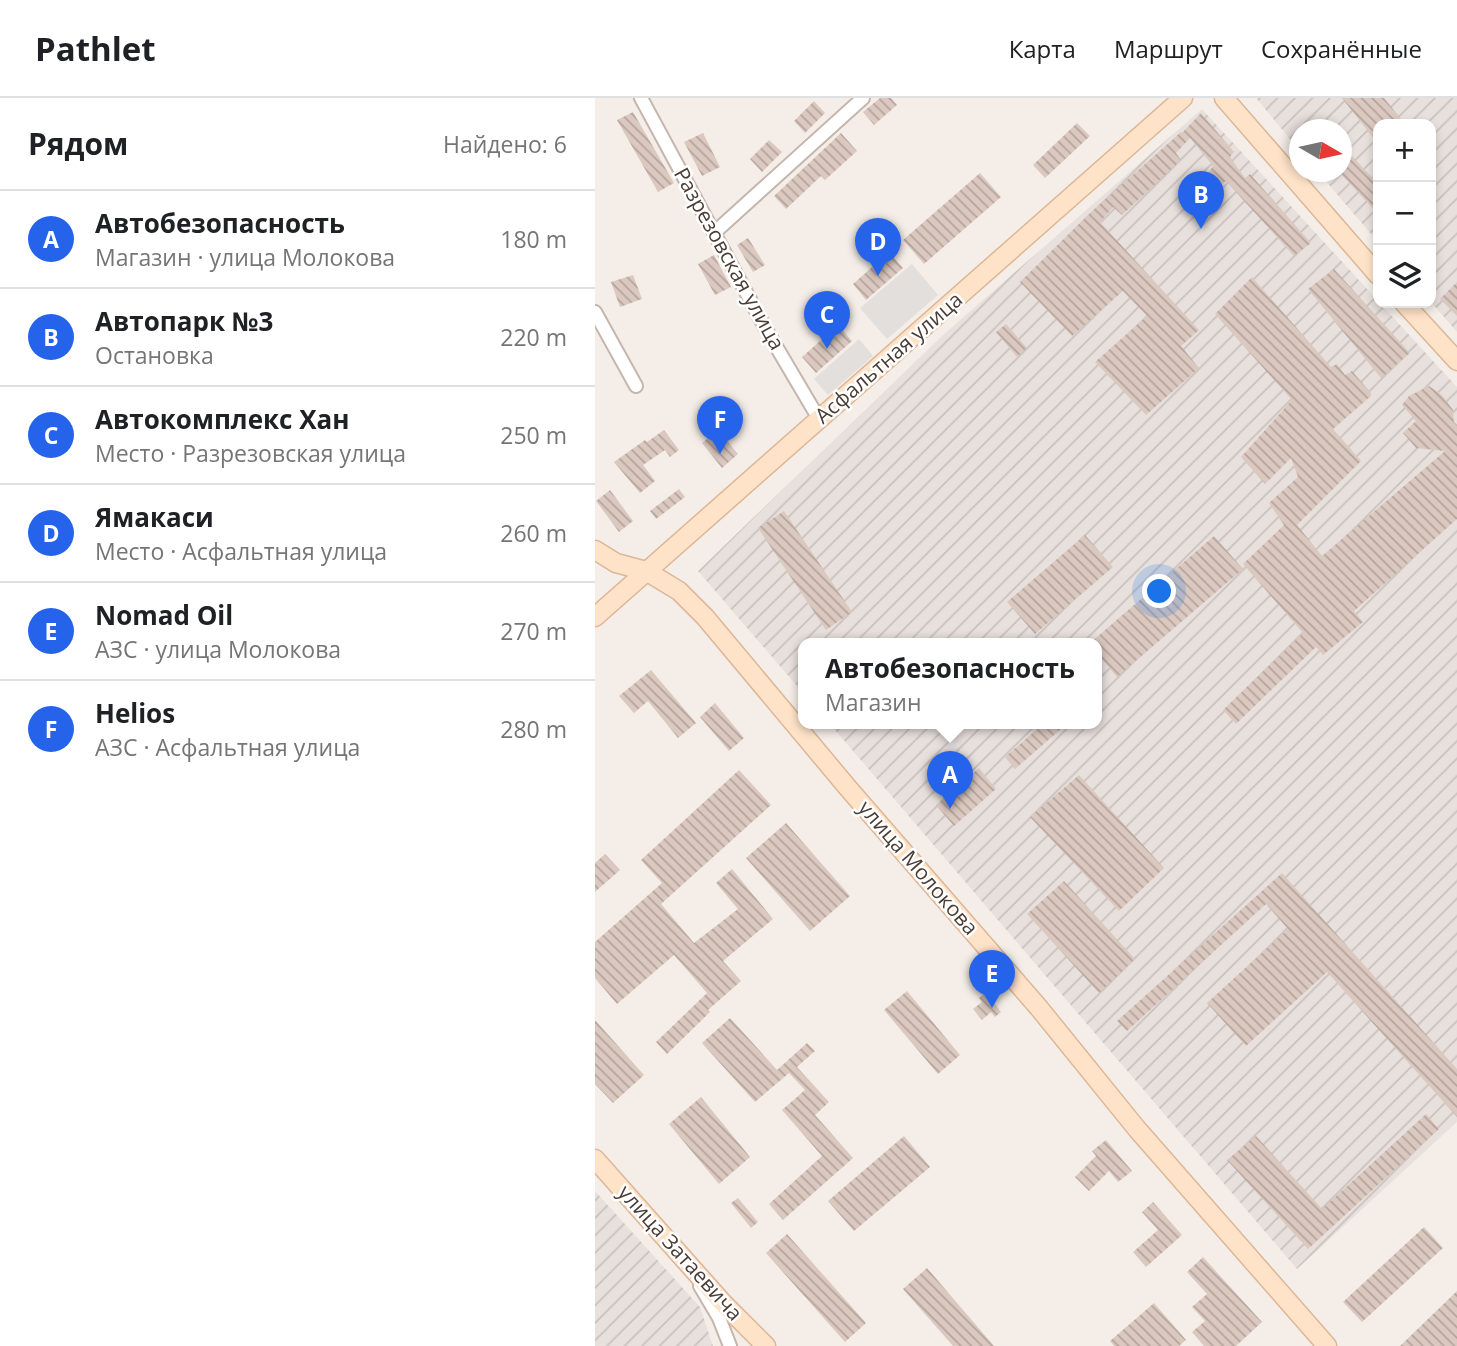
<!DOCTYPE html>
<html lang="ru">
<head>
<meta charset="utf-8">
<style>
	:root { --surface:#fff; --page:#f6f6f6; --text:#202124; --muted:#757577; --line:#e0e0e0; --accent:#2563eb }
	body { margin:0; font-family:"Open Sans",sans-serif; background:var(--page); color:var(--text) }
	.controls { position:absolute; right:21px; top:21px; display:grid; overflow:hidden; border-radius:14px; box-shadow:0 4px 10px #0003 }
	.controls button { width:63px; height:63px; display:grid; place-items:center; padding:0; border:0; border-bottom:2px solid var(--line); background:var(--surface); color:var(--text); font:35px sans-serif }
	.compass { position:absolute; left:694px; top:21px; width:63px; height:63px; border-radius:50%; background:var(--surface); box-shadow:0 4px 10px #0003; rotate:99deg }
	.you { position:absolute; left:565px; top:494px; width:24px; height:24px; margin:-18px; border:5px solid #fff; border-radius:50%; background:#1a73e8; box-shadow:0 0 0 10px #1a73e833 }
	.badge { display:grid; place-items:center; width:46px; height:46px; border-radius:50%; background:var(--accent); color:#fff; font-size:23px; font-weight:700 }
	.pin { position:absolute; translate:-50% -58px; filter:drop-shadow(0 2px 4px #0008) }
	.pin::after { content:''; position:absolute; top:37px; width:24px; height:21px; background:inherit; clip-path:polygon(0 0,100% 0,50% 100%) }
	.popup { position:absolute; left:203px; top:540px; width:304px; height:91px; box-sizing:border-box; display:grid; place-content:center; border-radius:14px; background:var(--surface); filter:drop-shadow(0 2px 5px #0005); font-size:23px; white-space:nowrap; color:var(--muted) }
	.popup b { font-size:26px; color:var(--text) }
	.popup::after { content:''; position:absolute; left:50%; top:100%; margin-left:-14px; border:14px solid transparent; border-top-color:var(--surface) }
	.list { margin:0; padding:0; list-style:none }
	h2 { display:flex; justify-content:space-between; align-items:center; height:91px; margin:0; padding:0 28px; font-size:30px }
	h2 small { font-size:23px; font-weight:400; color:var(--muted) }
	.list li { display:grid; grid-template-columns:46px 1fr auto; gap:21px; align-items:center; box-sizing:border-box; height:98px; padding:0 28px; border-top:2px solid var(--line) }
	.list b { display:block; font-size:26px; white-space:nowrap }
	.list p { margin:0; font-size:23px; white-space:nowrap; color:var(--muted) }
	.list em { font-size:23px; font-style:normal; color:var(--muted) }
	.icon { flex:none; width:38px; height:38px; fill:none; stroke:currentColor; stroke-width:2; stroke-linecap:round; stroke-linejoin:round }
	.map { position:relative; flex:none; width:862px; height:1248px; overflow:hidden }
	header { display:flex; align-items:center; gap:42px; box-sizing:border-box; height:98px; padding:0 35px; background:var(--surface); border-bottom:2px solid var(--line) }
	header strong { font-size:33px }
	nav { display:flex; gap:38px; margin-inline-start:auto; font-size:24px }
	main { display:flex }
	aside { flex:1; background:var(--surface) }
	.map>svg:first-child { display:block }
</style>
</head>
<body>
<header>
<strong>Pathlet</strong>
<nav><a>Карта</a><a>Маршрут</a><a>Сохранённые</a></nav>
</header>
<main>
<aside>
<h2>Рядом<small>Найдено: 6</small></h2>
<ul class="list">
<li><span class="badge">A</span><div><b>Автобезопасность</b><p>Магазин · улица Молокова</p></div><em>180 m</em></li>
<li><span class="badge">B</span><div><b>Автопарк №3</b><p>Остановка</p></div><em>220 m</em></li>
<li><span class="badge">C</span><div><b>Автокомплекс Хан</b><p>Место · Разрезовская улица</p></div><em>250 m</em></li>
<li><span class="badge">D</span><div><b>Ямакаси</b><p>Место · Асфальтная улица</p></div><em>260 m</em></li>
<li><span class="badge">E</span><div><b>Nomad Oil</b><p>АЗС · улица Молокова</p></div><em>270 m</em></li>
<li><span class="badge">F</span><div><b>Helios</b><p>АЗС · Асфальтная улица</p></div><em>280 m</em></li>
</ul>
</aside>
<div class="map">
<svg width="862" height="1248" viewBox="0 0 862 1248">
	<defs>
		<pattern id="industrial-furrows" width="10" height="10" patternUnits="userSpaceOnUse" patternTransform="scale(1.75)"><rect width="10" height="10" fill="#e8e0dd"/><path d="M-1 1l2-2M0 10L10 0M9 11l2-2" fill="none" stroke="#c8c1be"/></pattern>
		<pattern id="building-back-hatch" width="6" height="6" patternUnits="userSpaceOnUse" patternTransform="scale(1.75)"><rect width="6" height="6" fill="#dbc9c0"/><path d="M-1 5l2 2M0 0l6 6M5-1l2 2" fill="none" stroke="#b4a49d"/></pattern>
	</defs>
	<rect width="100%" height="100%" fill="#f5eee8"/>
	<!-- industrial -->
	<path fill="url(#industrial-furrows)" d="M661,0H862V234L836,204V26H783V144L723,74H746V32H704V52Z
		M607,11L862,289V1024L702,1171L234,625H502V545H208V595L103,473L349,236Z
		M0,1093L105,1209L118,1248H0Z"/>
	<!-- parking -->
	<path fill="#e3dfdd" d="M317,166L343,197L292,241L265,210Z
		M264,241L278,258L233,297L219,281Z"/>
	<!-- building -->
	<path fill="url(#building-back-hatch)" d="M285,0H296L302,7L279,27L268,14Z
		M747,0H789L810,26H783V46Z
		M219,3L230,15L210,35L199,23Z
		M38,14L79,85L63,94L22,22Z
		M606,15L639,54L635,59L650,80L655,76L716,145L699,158L631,83L619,93L608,83L618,68L595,40L581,55L586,62L527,117L518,109L505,124L604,232L586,248L604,270L551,317L500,264L552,218L528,193L477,238L425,184L496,114L586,34L587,35Z
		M482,25L495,38L450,80L438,67Z
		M108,35L125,69L107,78L89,44Z
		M246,35L262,53L230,82L226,78L191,111L179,98Z
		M174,42L187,54L167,74L155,61Z
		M746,46L783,86V116L746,76Z
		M385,75L406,99L329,166L308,142Z
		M153,140L170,167L158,174L142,147Z
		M294,154L308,170L271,202L258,186Z
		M119,157L136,189L120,197L103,166Z
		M739,171L815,255L786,280L713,191Z
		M38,177L47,201L25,209L16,184Z
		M657,179L736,269L742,266L750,277L757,273L776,295V298L738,331L766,363L702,427L727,458L850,353L821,350L808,335L821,323L807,307L814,298L834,288L847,297L858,312L859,324L862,327V421L759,513L768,524L728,557L721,549L641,626L628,612L708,535L648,466L689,427L674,405L703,379L696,360L670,386L646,359L697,302L620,216Z
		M862,184V218L845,201Z
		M411,226L432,250L422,259L401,234Z
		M243,227L257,243L221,275L207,259Z
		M69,332L84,352L75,359L70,352L48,367L60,383L45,395L19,364L50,342L52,344Z
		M123,332L143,356L127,370L107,345Z
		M84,391L90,399L61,421L55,413Z
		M15,392L38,423L24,434L1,403Z
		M189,413L257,514L231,532L163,430Z
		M490,437L518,469L440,536L412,504Z
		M619,438L648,471L522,579L502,555V545H495Z
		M56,572L101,625L83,640L53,603L39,615L24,598Z
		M120,605L149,640L134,653L105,619Z
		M449,625H473L420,671L410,659Z
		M384,670L401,691L359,728L341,707Z
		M144,672L176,707L66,806L99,845L143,811L121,785L137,771L178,821L128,863L146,883L113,912L115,914L72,956L61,944L112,895L79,857L22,906L0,880V844L67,785L46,762Z
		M484,677L569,770L524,813L435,719Z
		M191,725L255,798L215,833L151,760Z
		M10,756L25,772L0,794V765Z
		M687,775L862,971V1019L732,874L651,948L612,905L693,831L671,806L532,933L522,923Z
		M469,783L540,861L504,895L432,816Z
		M312,893L365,957L343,976L289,912Z
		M391,894L406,914L400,919L396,914L387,922L378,911L387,904L384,900Z
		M135,920L182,972L212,945L220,953L202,969L234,1004L220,1017L258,1060L188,1122L174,1106L227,1058L187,1012L210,992L194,975L160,1004L107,945Z
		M0,922L49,977L18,1005L0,986Z
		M106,999L155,1059L124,1086L74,1026Z
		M831,1016L844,1031L713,1151L632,1062L661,1038L727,1111Z
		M309,1038L335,1069L259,1133L233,1103Z
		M511,1042L537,1073L523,1084L514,1073L494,1093L480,1079L501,1058L497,1053Z
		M143,1100L163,1124L156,1130L136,1105Z
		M558,1104L587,1137L551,1169L538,1154L563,1132L547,1114Z
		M829,1129L848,1150L767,1224L748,1204Z
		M192,1136L271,1225L250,1244L171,1155Z
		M608,1159L667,1224L641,1248H609L597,1234L610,1223L597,1209L612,1196L592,1174Z
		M332,1170L399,1248H358L308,1191Z
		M862,1193V1248H805Z
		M559,1205L591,1242L584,1248H519L515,1243Z"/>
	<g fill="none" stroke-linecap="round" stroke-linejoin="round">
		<defs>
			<path id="street" d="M46,0L172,233L224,321
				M120,134L268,0
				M0,214L41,288
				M105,1188L124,1220L135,1248"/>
			<path id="secondary" d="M629,0L783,177
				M809,205L862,263
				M0,452L21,465L51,473L84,493L110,519L253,690L444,910L542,1031L732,1248
				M0,519L588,0
				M0,1061L128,1205L171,1248"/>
		</defs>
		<!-- street casing -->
		<use href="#street" stroke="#c5b6ad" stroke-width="16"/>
		<!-- secondary casing -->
		<use href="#secondary" stroke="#dcb697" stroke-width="21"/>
		<!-- street -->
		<use href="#street" stroke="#fff" stroke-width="12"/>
		<!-- secondary -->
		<use href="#secondary" stroke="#ffe3c9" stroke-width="18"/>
	</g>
	<g text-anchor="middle" stroke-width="5" stroke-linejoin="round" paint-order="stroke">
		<!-- street labels -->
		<g font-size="21" fill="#4a3d36" stroke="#fff">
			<text transform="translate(134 161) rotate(61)" y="7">Разрезовская улица</text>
			<text transform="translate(294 260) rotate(-41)" y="7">Асфальтная улица</text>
			<text transform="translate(323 770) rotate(49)" y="7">улица Молокова</text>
			<text transform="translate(85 1155) rotate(48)" y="7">улица Затаевича</text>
		</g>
	</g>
</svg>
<div class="controls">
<button>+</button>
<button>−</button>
<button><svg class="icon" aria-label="layers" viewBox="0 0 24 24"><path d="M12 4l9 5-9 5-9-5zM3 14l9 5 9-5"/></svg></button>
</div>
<svg class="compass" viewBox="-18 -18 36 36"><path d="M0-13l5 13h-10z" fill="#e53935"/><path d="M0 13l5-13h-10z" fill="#757577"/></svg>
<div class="you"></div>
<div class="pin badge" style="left:355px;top:711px">A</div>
<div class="popup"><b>Автобезопасность</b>Магазин</div>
<div class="pin badge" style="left:606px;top:131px">B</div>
<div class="pin badge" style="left:232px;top:251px">C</div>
<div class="pin badge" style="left:283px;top:178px">D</div>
<div class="pin badge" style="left:397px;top:910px">E</div>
<div class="pin badge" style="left:125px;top:356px">F</div>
</div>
</main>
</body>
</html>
